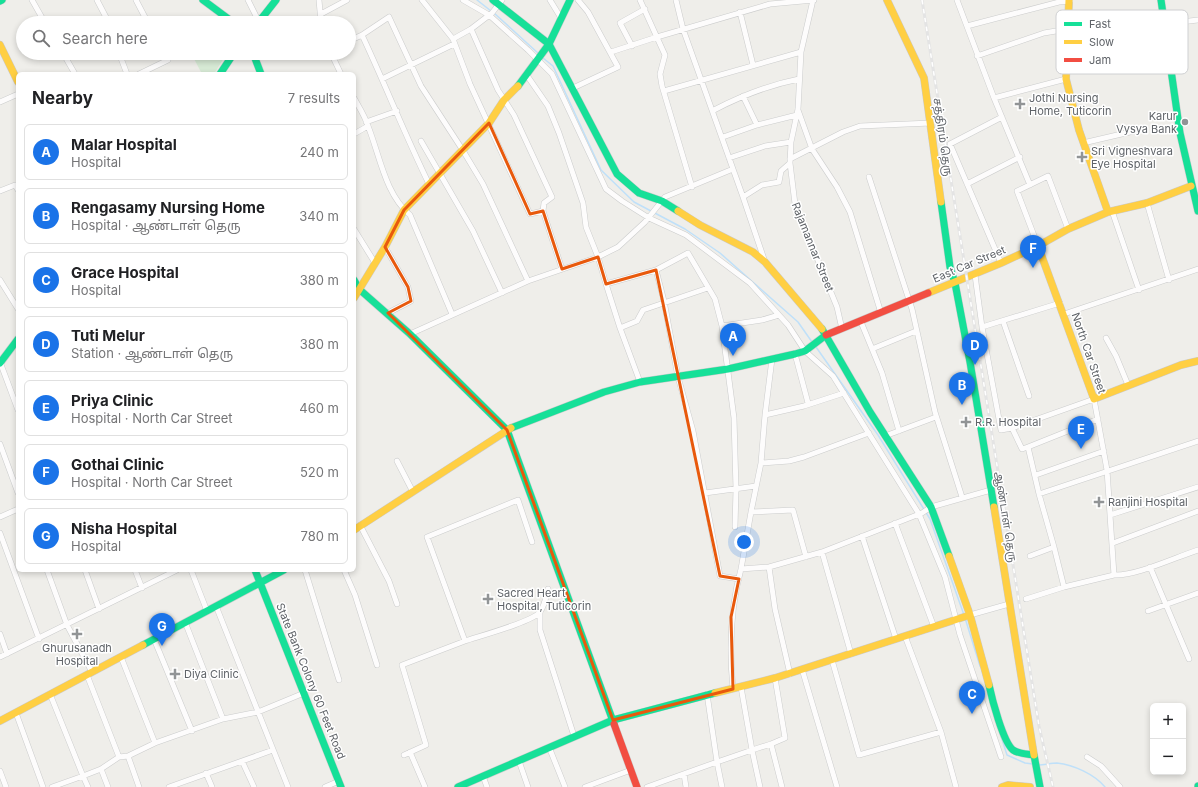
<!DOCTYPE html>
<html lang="en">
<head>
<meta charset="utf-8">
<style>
	:root { --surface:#fff; --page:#f2f2f2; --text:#202124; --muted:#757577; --line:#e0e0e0; --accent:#1a73e8 }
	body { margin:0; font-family:Inter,"Noto Sans Tamil",sans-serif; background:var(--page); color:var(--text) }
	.controls { position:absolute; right:12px; bottom:12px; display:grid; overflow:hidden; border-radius:6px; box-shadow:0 2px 6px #0003 }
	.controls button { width:36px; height:36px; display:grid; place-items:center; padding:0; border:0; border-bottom:1px solid var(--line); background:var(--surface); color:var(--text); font:20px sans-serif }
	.you { position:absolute; left:744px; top:542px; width:14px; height:14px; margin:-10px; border:3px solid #fff; border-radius:50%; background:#1a73e8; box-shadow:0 0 0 6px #1a73e833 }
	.badge { display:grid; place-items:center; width:26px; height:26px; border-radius:50%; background:var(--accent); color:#fff; font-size:13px; font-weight:700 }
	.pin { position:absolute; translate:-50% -33px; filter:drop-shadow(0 1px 2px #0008) }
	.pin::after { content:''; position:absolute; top:21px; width:14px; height:12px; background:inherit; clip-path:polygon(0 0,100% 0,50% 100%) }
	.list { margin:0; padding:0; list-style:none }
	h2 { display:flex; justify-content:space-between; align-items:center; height:52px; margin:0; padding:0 16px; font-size:17px }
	h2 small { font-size:13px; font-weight:400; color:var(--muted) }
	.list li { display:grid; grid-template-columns:26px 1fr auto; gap:12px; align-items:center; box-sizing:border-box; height:56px; margin:0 8px 8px; padding:0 8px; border:1px solid var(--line); border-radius:6px }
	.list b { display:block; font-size:15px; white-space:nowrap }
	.list p { margin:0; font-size:13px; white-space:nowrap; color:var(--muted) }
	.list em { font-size:13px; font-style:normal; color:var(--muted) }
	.icon { flex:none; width:22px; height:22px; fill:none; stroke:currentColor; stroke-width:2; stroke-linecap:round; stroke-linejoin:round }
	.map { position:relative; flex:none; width:1198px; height:787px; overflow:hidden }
	.search { position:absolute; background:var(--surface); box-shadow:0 2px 6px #0003; left:16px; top:16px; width:340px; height:44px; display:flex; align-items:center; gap:10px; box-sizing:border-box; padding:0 14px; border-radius:22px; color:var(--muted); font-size:15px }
	.panel { position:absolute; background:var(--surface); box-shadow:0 2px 6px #0003; left:16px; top:72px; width:340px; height:500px; border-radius:6px }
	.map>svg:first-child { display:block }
</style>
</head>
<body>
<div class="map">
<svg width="1198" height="787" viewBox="0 0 1198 787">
	<rect width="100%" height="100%" fill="#efeeea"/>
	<!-- green -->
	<path fill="#d8ebd6" d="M191,53H227L214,74H202Z"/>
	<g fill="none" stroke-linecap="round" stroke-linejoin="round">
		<!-- stream -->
		<path stroke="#bfe0f9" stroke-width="1.5" d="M477,0L491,11
			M494,13L539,54
			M543,58L553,66L601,170L634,202L685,229L720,253L798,322L812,342
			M816,347L878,435L930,519L964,615
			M965,618L980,666
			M1000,733L1007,755L1025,763L1033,764
			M1038,765C1044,765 1051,763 1057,763C1074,765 1094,774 1105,787"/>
		<defs>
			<path id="street" d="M32,0L45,23
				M97,0L109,23
				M136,0L148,23
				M248,0L259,22
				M319,0L321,23
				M422,0L453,39L470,84L530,214L543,211L562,269
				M463,0L489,15L528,50L552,74L606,189L622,201L649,218L686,235L750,283L788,325L805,351L833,376L919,514L945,577L960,635L1001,757
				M502,0L492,13L471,29L498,90L514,115L552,197L544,203L543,211
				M550,0L561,18
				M640,0L665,55L660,74L662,86L692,187
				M676,0L683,29L743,197
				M957,0L994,98L1030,185
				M740,12L753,65
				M321,14L347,0
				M1164,24L1198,20
				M967,26L1059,2L1070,1
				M362,35C385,84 405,135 429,184
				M453,39L471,29
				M349,41L362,35L389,17L421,86L462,149L483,184L528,281
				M632,46L620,23L645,9
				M611,52L657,37L770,4L814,0
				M63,53L75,74
				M119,53L127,74
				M331,53L341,74
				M977,56L1044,33L1068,29
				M139,74L168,60L165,53
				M526,74L548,106L559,133L583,203L586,227L598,257L618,247L645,222L665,197L733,169
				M382,79L454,44
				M573,88L618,67L588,12L578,0
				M664,91L801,52
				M743,96L757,125
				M354,98C359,107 365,116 368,126C380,156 385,194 410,215L452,314
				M994,98L1066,79
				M0,102L18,94
				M714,110C741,96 769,85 799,79
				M798,110L812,149L837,187L850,212L881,313
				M366,122L397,111
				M354,134L368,126
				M723,137L757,125L797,115
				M421,141L473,231L502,293
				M1083,143L1143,129
				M729,158L765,146L791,142
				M790,159L843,132L860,126L931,123
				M790,163L795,204L837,307L842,329
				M869,177L912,309L935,412L962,497
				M967,184L1020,157
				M0,191L15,185L18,190
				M1147,203L1169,280
				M1112,211L1139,290
				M354,229L375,263
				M1038,246L1017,191L1048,176L1068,229
				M385,247L408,287L411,301L388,313
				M765,262L743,197L762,185L779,182L781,171L790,163L791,142L798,109L801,52L813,0
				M1001,263L950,144L1002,117
				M975,275L982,327L1001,430L1012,428L1094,399L1107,470L1114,575L1064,587L1026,599
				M0,280L18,309
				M1064,314L1198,269
				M1003,321L1029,396
				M861,322L882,373L899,431
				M722,326L762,320L779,315
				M982,327L1060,303
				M620,328L637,321L643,310L708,288
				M410,334L528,281L598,257L606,284
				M1106,338L1116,356L1128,385
				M872,349L916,331
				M795,354L808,403
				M0,362L18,410
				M640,382L620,328L606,284L656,270
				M765,415L804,406L844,393
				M1012,428L1022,449L1028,447
				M885,436L936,417
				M0,444L18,493
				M397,461L413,492
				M761,463L789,461L804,457L869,433
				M1036,475L1104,451
				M705,493L756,486
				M1039,494L1198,441
				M751,512L761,463L765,415L772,359
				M1110,515L1198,487
				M0,517L18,509
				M895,523L934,627
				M360,525L389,581L397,604
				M735,527L736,489L734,418L722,326L715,299L688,253L656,270L664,301L678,377L693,431L720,576L739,579
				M0,533L39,639
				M862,536L896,639
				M532,542L518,500L427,537L465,641C480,636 532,622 540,612C545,605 546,596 548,589
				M1113,543L1198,511
				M1054,547L1064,587
				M822,552L922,513L931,507L991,490
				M1030,556L1054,547L1039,494L1028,447L1098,419
				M769,567L775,609L790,674
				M1150,567L1189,659
				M741,569L751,512L793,510L806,557
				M47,570L67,625L92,672
				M85,570L99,609
				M135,570L142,588
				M191,570L207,611
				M305,570L339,680
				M344,570L355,595L377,665
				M1114,575C1136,576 1176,557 1198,550
				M216,606L288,787
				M1148,611L1198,593
				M540,613V630L574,736
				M970,615L1009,604
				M185,622L223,719
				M0,634L7,654
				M905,636L941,732L956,787
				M154,639L192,731
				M0,657L177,570
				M121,657L155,743
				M832,660L859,755L941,732
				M802,669L837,787
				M87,675L119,757
				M741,687L752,750L771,744L782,787
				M733,689C729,648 730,609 741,569L769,567L822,552L851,654
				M50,694L83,776L101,769L119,757L128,756L155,743L223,719L258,712L304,693
				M707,694L717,762L752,750L760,787
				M16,713L43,787
				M771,744L785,738L775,678
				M549,747L565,787
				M410,752L425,787
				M404,755L426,745L402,665L465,641
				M128,756L139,787
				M1087,757L1101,766L1120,787
				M242,761L254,787
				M519,761L528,787
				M101,769L108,787
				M0,771L6,787
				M206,773L212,787
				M684,774L686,787
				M483,776L487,787
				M52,787L83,776L88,787
				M169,787L273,750
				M325,787L339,781
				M585,787L631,770
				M647,787L717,762L722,787"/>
			<path id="fast" d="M203,0L234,23
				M493,0L549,44L617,174L639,193L662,201L678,211
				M1161,0L1180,133L1198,211
				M0,1L2,0
				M258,23L276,0
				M253,53L261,74
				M220,74L234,53
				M518,86L549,44L570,0
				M941,202L950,267L955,283L970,362L994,507
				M354,280L359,289L410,334L507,430L614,724
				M822,329L870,412L931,507L949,556
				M0,363L18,339
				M511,428L604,392L640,382L728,369L795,354L805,351L826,335
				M255,570L341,787
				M143,645L284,570
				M989,685C992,699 1003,742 1013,750C1019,754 1026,754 1034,755L1040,787
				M1198,786V787
				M458,787L613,720L715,693"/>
			<path id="slow" d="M887,0L924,78L941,202
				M1069,0L1066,79L1079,130L1108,212
				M0,45L18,82
				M678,211L700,225L753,252L765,262L822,329
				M1038,246L1094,399L1181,365L1198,361
				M928,293L1001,263L1038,246L1068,229L1108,212L1147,203L1191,186
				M354,298L385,247L404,210L489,123L504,100L518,86
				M994,507L1034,755
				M354,530L511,428
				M949,556L970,615L989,685
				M715,693L775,678L970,615
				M0,721L143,645
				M1002,787L1008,785L1030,787"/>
			<path id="jam" d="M826,335L928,293
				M614,724L637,787"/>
		</defs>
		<!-- street casing -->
		<use href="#street" stroke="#cbcccc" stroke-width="6"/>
		<!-- fast casing -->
		<use href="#fast" stroke="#cacacb" stroke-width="8"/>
		<!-- slow casing -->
		<use href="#slow" stroke="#cacacb" stroke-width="8"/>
		<!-- jam casing -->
		<use href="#jam" stroke="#cacacb" stroke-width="8"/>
		<!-- street -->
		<use href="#street" stroke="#fdfcfc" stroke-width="5"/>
		<!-- fast -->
		<use href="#fast" stroke="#16e098" stroke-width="7"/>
		<!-- slow -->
		<use href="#slow" stroke="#ffcf43" stroke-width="7"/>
		<!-- jam -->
		<use href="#jam" stroke="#f24e42" stroke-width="7"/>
		<defs>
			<path id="rail" d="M922,0L1039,726L1053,787"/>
		</defs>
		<!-- rail casing -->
		<use href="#rail" stroke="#e4e4e4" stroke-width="3"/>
		<!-- rail -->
		<use href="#rail" stroke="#fff" stroke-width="1.5" stroke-dasharray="4.5" stroke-linecap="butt"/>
	</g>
	<!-- marked area -->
	<path fill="none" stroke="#e8590c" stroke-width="3" stroke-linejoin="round" d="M489,123L530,214L543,211L562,269L598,257L606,284L656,270L720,576L739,579L731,617L733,689L613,720L507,430L388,313L411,301L408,287L385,247L404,210Z"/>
	<!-- markers -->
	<g fill="#919496" stroke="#fff" stroke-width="1.5">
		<path d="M1018 98h4v4h4v4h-4v4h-4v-4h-4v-4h4z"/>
		<circle cx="1185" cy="122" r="4"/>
		<path d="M1080 151h4v4h4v4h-4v4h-4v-4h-4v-4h4z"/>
		<path d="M964 416h4v4h4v4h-4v4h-4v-4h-4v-4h4z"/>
		<path d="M1097 496h4v4h4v4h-4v4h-4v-4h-4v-4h4z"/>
		<path d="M486 593h4v4h4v4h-4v4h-4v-4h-4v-4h4z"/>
		<path d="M75 628h4v4h4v4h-4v4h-4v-4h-4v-4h4z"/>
		<path d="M173 668h4v4h4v4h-4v4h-4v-4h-4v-4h4z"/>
	</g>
	<g text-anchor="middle" stroke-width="3" stroke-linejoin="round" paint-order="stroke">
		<!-- poi labels -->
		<g font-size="11" fill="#5f6368" stroke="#fff" text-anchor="start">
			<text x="1029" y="102">Jothi Nursing<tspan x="1029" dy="13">Home, Tuticorin</tspan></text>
			<text x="1177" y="120" text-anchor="end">Karur<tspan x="1177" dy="13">Vysya Bank</tspan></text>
			<text x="1091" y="155">Sri Vigneshvara<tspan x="1091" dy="13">Eye Hospital</tspan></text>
			<text x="975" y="426">R.R. Hospital</text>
			<text x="1108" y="506">Ranjini Hospital</text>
			<text x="497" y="597">Sacred Heart<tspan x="497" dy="13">Hospital, Tuticorin</tspan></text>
			<text x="77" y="652" text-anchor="middle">Ghurusanadh<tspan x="77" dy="13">Hospital</tspan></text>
			<text x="184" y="678">Diya Clinic</text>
		</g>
		<!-- street labels -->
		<g font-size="11" fill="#5f6368" stroke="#fff">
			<text transform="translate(943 137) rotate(82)" y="4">சத்திரம் தெரு</text>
			<text transform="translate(813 247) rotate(68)" y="4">Rajamannar Street</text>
			<text transform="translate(969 264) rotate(-23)" y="4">East Car Street</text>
			<text transform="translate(1089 353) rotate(71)" y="4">North Car Street</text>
			<text transform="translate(1006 517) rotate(81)" y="4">ஆண்டாள் தெரு</text>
			<text transform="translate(311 681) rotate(68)" y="4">State Bank Colony 60 Feet Road</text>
		</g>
	</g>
	<!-- legend -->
	<rect x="1056" y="10" width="132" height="64" rx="6" fill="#fff" stroke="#cfd0d2" stroke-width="1"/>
	<rect x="1064" y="22" width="18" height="4" fill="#16e098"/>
	<rect x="1064" y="40" width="18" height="4" fill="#ffcf43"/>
	<rect x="1064" y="58" width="18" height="4" fill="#f24e42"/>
	<g font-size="11" fill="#5f6368">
		<text x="1089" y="28">Fast</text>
		<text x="1089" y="46">Slow</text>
		<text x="1089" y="64">Jam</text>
	</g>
</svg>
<div class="controls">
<button>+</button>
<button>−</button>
</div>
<div class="you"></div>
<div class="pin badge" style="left:733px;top:356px">A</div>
<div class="pin badge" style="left:962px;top:405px">B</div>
<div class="pin badge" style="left:972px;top:714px">C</div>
<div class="pin badge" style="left:975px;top:365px">D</div>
<div class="pin badge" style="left:1081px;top:449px">E</div>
<div class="pin badge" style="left:1033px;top:268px">F</div>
<div class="pin badge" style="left:162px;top:646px">G</div>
<div class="search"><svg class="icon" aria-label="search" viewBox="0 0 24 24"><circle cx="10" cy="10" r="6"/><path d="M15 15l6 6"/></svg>Search here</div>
<section class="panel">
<h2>Nearby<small>7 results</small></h2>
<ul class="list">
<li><span class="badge">A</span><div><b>Malar Hospital</b><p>Hospital</p></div><em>240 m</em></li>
<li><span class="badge">B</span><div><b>Rengasamy Nursing Home</b><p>Hospital · ஆண்டாள் தெரு</p></div><em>340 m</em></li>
<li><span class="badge">C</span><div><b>Grace Hospital</b><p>Hospital</p></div><em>380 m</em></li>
<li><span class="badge">D</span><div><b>Tuti Melur</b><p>Station · ஆண்டாள் தெரு</p></div><em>380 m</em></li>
<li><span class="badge">E</span><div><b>Priya Clinic</b><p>Hospital · North Car Street</p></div><em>460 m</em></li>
<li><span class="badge">F</span><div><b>Gothai Clinic</b><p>Hospital · North Car Street</p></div><em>520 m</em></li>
<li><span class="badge">G</span><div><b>Nisha Hospital</b><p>Hospital</p></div><em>780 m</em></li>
</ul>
</section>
</div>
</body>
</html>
